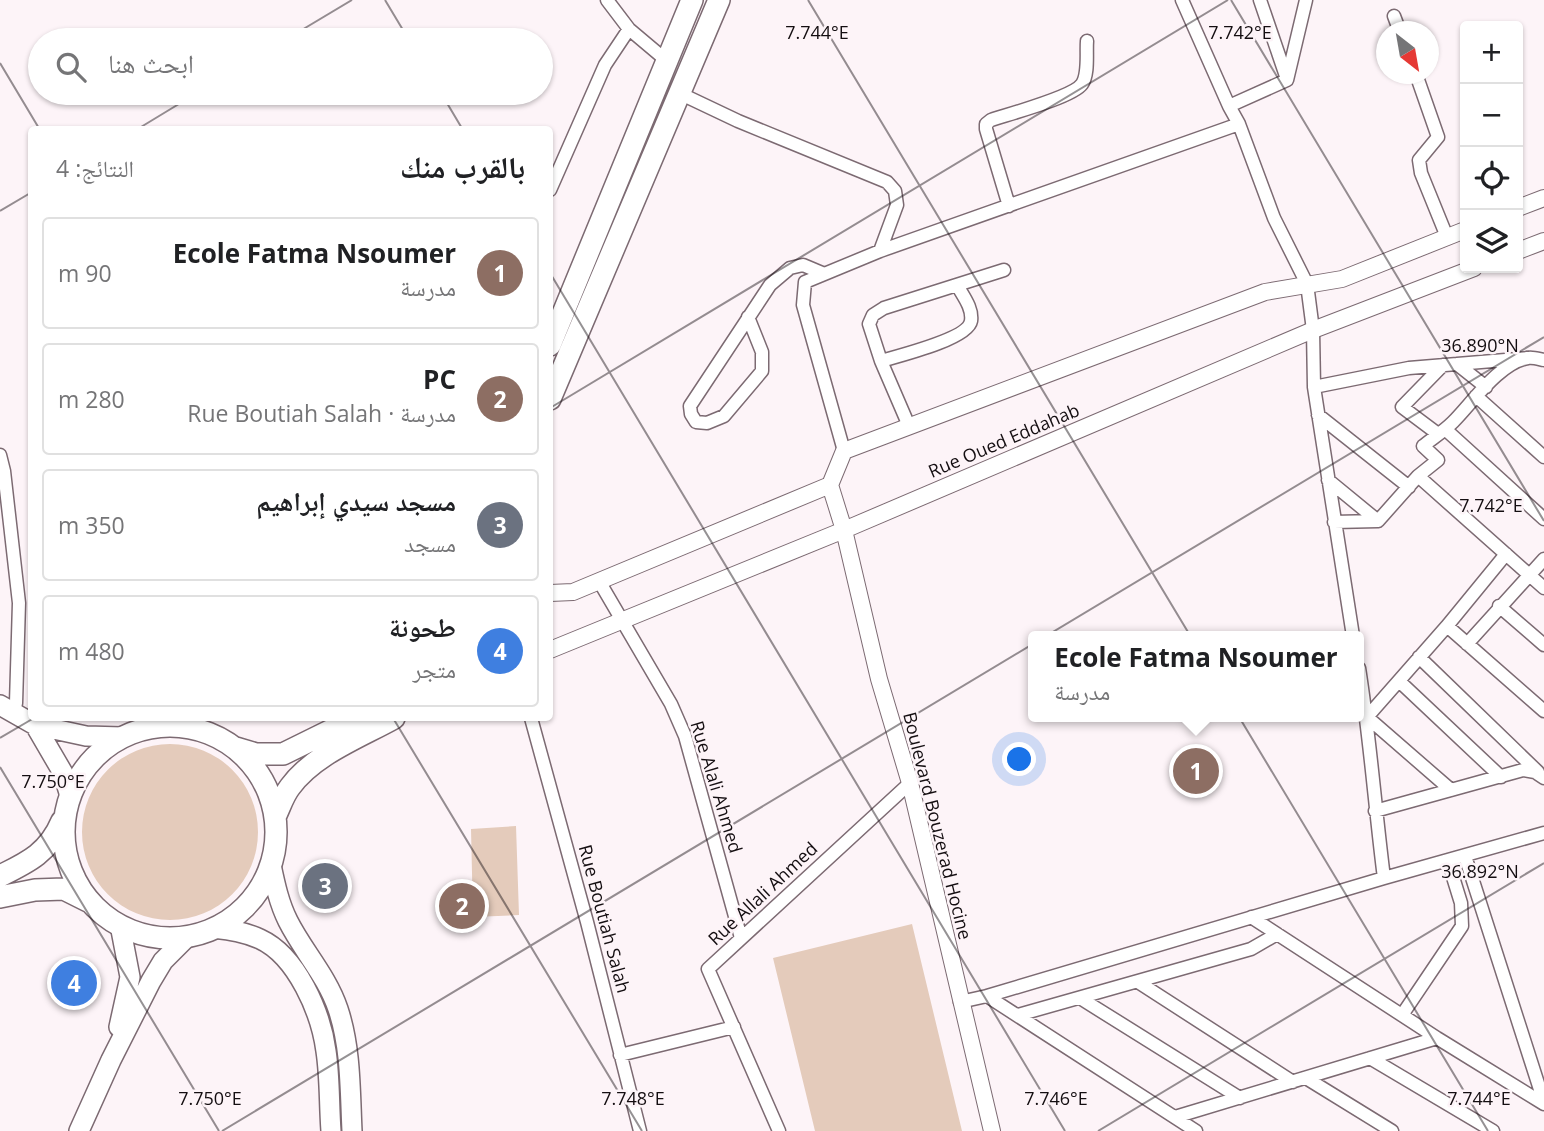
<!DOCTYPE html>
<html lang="ar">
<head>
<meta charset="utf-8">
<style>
	:root { --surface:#fff; --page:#f6f6f6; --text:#202124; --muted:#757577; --line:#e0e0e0; --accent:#db2777 }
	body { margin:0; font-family:"Open Sans","Noto Naskh Arabic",sans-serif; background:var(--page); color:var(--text); direction:rtl }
	.controls { position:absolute; right:21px; top:21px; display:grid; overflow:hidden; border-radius:7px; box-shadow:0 2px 5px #0004 }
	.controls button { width:63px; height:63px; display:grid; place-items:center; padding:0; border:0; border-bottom:2px solid var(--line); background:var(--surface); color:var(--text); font:35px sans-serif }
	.compass { position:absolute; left:1376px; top:21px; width:63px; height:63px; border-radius:50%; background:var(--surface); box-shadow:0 2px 5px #0004; rotate:149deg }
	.you { position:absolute; left:1020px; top:760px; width:24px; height:24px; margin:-18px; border:5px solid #fff; border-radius:50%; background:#1a73e8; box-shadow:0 0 0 10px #1a73e833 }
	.badge { display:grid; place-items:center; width:46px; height:46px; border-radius:50%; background:var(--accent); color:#fff; font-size:23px; font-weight:700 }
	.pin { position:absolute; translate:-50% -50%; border:4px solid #fff; box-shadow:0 2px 7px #0006 }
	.popup { position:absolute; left:1028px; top:631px; width:336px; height:91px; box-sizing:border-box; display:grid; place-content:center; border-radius:7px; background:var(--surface); filter:drop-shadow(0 2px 5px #0005); font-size:23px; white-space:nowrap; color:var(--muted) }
	.popup b { font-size:26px; color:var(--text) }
	.popup::after { content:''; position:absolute; left:50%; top:100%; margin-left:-14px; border:14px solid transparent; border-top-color:var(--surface) }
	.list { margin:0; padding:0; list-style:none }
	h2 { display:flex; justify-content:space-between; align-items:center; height:91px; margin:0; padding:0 28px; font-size:30px }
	h2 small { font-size:23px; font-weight:400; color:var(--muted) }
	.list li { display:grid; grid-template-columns:46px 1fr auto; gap:21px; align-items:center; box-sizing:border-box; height:112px; margin:0 14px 14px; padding:0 14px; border:2px solid var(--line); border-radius:7px }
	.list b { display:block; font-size:26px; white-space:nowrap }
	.list p { margin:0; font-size:23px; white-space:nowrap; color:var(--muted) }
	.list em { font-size:23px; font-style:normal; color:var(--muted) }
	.icon { flex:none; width:38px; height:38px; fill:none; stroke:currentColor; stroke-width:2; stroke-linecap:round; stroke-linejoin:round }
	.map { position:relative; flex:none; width:1544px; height:1131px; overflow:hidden; direction:ltr }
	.search { position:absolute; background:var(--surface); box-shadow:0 2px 5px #0004; left:28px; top:28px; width:525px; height:77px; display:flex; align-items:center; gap:18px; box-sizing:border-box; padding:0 24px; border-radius:38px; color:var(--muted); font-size:26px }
	.panel { position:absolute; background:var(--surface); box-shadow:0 2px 5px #0004; left:28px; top:126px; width:525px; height:595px; border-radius:7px; direction:rtl }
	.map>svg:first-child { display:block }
</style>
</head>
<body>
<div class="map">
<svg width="1544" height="1131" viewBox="0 0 1544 1131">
	<rect width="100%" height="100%" fill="#fdf4f8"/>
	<!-- green -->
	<path fill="#e4cbbb" d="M82 832a88 88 0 1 1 176 0a88 88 0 1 1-176 0Z
		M516,826L519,915L473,917L471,829Z
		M912,924L962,1131H815L773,958Z"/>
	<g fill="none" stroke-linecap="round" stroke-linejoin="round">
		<defs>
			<path id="street" d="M607,0L629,29L667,61
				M1182,0L1229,106
				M1260,0L1287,79
				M1306,0L1287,80L1229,106L1239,124L1274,218L1307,284L1313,330L1314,387L1353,636
				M1394,16L1400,32
				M1416,74L1438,137L1419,160L1421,173L1447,237
				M679,93L738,121L887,182L895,191L897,205L880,251
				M550,190L605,65L629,29
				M1009,206L986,129V124L991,120C1009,114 1073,97 1082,84C1089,74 1086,53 1087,41
				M748,317L762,352V371L724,416L707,423L696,422L691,414L690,406L770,285L790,268L803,265L822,273
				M881,361C898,356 968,339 971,321C973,308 963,296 957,285
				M1457,364L1486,387
				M1314,387L1409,368L1528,358
				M1476,396L1544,457
				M1318,415L1409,487
				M909,426L881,361L869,324L873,315L884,308L1004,270
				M1445,429L1544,519
				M1438,434L1402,407L1443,365
				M844,451L803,305L805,282L880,251L1239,124
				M0,455L4,471L19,603L16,703L14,712
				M1418,476L1438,460L1423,446C1433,438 1444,431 1453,422C1472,403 1500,362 1528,358C1532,357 1539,359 1544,360
				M1328,480L1378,521
				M1334,522L1378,521L1418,476L1544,588
				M599,581L671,704L685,736L741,938
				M1499,606L1544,645
				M1447,626L1506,554
				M1467,644L1544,559
				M1419,657L1538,772
				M1359,668C1370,737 1375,808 1384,878
				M1399,681L1501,777
				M531,718L587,922L640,1131
				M1451,790L1367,717L1447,626L1544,711
				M1375,811L1523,770L1535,772L1544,778
				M1465,856L1544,1102
				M1251,917L1437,1038L1544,1104
				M1138,982L1293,1082
				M987,996L1384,878L1544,833
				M1080,998L1240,1098
				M960,1002L987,996L1196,1131
				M1018,1015L1251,949L1277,934
				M1402,1015L1462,926L1461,903L1448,861
				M620,1055L734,1027
				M1370,1058L1493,1131
				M1306,1078L1392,1131
				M1175,1117L1437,1038
				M779,1131L708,969L910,783"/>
			<path id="secondary" d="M1518,208L1544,198
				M1518,251L1544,241
				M830,485L844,530L879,679L910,783L992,1131
				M550,593L573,592L830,485L844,451L1265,292L1342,279L1465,230
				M550,650L844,530L1313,330L1474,268"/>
			<path id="primary" d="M0,705L35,725L86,736L123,737
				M35,725L63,773L70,796
				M271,865C275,884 279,903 288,921C303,951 327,976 338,1009C351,1048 350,1090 352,1131
				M214,928C230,930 245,932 260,939C297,956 321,1013 326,1051C330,1077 329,1104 331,1131
				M119,1027L130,977L120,925
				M79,1131L111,1060L151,981L163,961L188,936"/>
			<path id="highway" d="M550,345L692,0
				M550,399L719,0
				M64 832a106 106 0 1 1 212 0a106 106 0 1 1-212 0Z
				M236,748L256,754H283L356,718
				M275,817C280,807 283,796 290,787C314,754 360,737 394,718
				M0,876C29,862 49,852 62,821
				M0,897L35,890L64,889L88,901"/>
		</defs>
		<!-- street casing -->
		<use href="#street" stroke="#7c6a72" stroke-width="15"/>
		<!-- secondary casing -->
		<use href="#secondary" stroke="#7c6a72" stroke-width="18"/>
		<!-- primary casing -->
		<use href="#primary" stroke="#7c6a72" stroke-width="22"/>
		<!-- highway casing -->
		<use href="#highway" stroke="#7c6a72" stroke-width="24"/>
		<!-- street -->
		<use href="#street" stroke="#fff" stroke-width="12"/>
		<!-- secondary -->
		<use href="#secondary" stroke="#fff" stroke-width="16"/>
		<!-- primary -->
		<use href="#primary" stroke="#fff" stroke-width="19"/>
		<!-- highway -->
		<use href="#highway" stroke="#fff" stroke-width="21"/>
	</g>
	<!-- ticks -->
	<path fill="none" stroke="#140e11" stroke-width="2" stroke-opacity="0.45" d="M385,0L409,40M808,0L1488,1131M1231,0L1544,521M285,40L352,0M0,63L40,130M441,93L463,130M136,130L197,93M0,211L32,192M550,273L1065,1131M550,408L1228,0M393,718L642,1131M0,738L34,718M0,767L219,1131M222,1131L1544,337M1098,1131L1544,863"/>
	<g text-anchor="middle" stroke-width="5" stroke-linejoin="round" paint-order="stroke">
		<!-- street labels -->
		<g font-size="18" fill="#140e11" stroke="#fdf4f8">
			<text transform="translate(1004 441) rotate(-23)" y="6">Rue Oued Eddahab</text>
			<text transform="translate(716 787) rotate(73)" y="6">Rue Alali Ahmed</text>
			<text transform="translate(937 826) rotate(76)" y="6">Boulevard Bouzerad Hocine</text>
			<text transform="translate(763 894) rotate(-43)" y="6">Rue Allali Ahmed</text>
			<text transform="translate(604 919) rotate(75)" y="6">Rue Boutiah Salah</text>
		</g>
	</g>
	<g font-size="18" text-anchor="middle" fill="#140e11" stroke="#fdf4f8" stroke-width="5" stroke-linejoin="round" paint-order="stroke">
		<text x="1240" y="39">7.742°E</text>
		<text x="817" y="39">7.744°E</text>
		<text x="1480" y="352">36.890°N</text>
		<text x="1491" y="512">7.742°E</text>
		<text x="53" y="788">7.750°E</text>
		<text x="1480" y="878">36.892°N</text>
		<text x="210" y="1105">7.750°E</text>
		<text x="633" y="1105">7.748°E</text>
		<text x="1056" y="1105">7.746°E</text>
		<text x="1479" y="1105">7.744°E</text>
	</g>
</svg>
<div class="controls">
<button>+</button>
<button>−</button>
<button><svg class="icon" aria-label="locate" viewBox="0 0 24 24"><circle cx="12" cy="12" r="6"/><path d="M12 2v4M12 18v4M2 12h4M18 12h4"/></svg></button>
<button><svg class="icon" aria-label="layers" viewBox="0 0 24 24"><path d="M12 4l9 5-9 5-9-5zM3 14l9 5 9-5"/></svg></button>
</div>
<svg class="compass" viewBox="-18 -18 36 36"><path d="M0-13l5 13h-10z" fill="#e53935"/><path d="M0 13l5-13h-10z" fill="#757577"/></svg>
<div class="you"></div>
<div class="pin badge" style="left:1196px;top:771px;background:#8d6e63">1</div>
<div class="popup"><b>Ecole Fatma Nsoumer</b>مدرسة</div>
<div class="pin badge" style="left:462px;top:906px;background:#8d6e63">2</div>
<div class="pin badge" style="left:325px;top:886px;background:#6b7280">3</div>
<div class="pin badge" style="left:74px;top:983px;background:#3f7fe0">4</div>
<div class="search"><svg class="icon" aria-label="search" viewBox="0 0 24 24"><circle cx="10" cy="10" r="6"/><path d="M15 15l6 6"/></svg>ابحث هنا</div>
<section class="panel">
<h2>بالقرب منك<small>النتائج: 4</small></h2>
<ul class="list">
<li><span class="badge" style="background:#8d6e63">1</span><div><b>Ecole Fatma Nsoumer</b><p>مدرسة</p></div><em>90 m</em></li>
<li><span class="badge" style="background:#8d6e63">2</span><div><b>PC</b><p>مدرسة · Rue Boutiah Salah</p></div><em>280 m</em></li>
<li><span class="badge" style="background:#6b7280">3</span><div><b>مسجد سيدي إبراهيم</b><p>مسجد</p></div><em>350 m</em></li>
<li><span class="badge" style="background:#3f7fe0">4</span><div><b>طحونة</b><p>متجر</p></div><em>480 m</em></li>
</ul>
</section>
</div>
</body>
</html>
